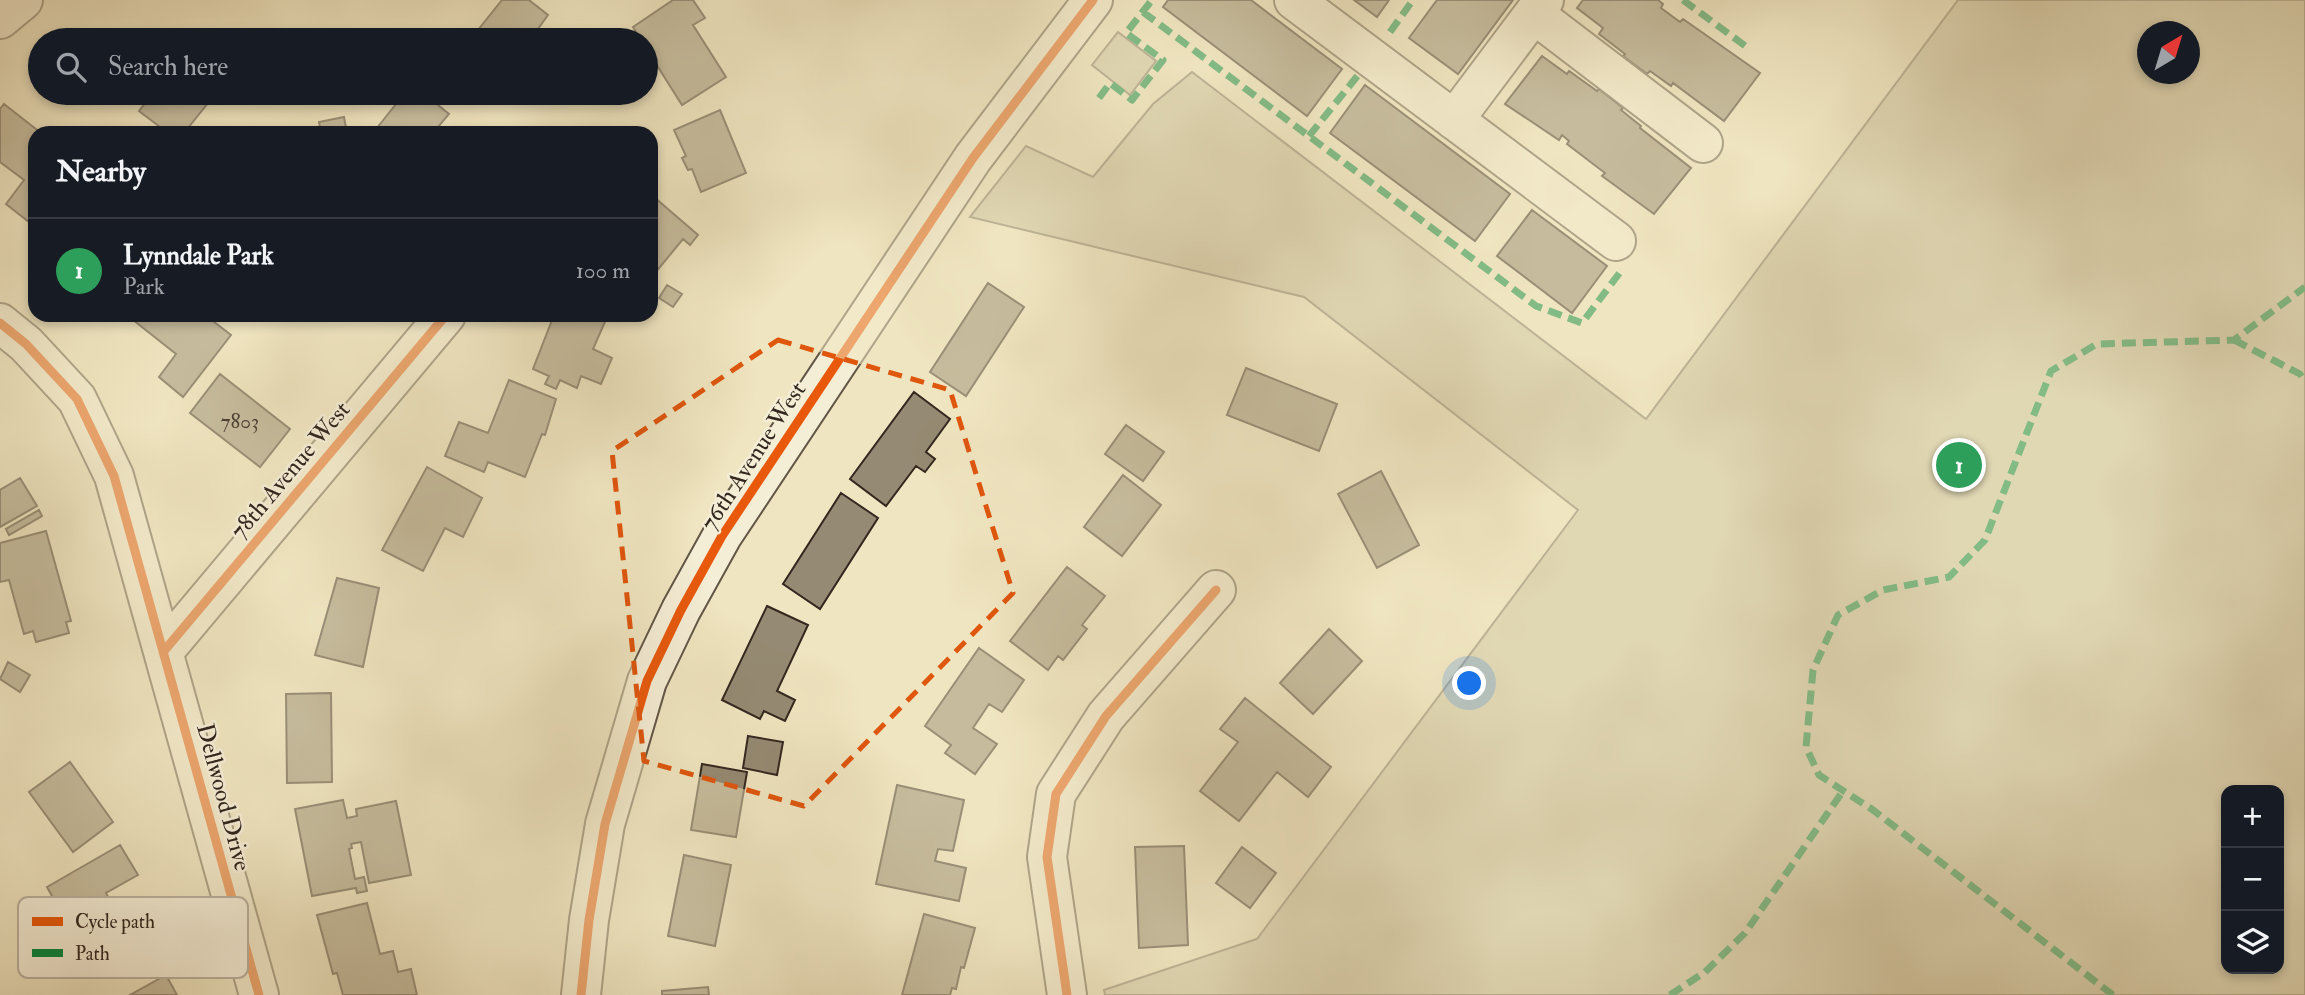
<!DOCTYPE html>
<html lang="en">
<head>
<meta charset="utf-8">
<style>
	:root { --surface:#171b24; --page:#242831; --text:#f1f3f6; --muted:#9ea1a6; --line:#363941; --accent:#2563eb }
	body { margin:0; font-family:"IM FELL Double Pica",serif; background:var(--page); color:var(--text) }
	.controls { position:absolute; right:21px; bottom:21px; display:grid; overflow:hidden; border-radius:14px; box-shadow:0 4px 10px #0003 }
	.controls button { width:63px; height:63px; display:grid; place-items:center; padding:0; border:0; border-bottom:2px solid var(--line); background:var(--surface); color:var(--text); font:35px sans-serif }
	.compass { position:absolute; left:2137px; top:21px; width:63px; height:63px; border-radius:50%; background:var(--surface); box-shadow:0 4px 10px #0003; rotate:38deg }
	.you { position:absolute; left:1470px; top:684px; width:24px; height:24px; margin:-18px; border:5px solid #fff; border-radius:50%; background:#1a73e8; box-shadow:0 0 0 10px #1a73e833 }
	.badge { display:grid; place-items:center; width:46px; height:46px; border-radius:50%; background:var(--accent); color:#fff; font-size:23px; font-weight:700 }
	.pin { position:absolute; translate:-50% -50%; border:4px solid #fff; box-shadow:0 2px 7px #0006 }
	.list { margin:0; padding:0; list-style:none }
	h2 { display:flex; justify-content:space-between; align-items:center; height:91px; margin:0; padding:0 28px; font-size:30px }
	h2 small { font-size:23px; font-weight:400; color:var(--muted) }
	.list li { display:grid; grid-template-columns:46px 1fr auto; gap:21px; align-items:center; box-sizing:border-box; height:105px; padding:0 28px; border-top:2px solid var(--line) }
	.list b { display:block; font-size:26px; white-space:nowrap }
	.list p { margin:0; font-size:23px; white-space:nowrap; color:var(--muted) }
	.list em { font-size:23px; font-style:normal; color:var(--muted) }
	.icon { flex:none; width:38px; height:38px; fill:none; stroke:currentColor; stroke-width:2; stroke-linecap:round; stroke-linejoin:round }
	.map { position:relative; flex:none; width:2305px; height:995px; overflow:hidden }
	.search { position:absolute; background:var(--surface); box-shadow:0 4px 10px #0003; left:28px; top:28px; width:630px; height:77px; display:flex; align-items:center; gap:18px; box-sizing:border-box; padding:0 24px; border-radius:38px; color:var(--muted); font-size:26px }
	.panel { position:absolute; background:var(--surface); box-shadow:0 4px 10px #0003; left:28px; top:126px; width:630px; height:196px; border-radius:21px }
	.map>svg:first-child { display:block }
</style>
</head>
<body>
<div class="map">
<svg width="2305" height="995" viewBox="0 0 2305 995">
	<rect width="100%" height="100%" fill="#efe5c0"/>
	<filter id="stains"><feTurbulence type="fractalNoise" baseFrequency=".00286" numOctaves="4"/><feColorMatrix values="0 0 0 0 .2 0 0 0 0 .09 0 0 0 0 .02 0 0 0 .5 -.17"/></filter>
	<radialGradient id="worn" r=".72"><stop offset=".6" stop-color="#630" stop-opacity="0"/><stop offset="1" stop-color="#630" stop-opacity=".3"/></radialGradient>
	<!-- green -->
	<path fill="#cfc5a5" stroke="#817662" stroke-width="2" fill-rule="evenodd" d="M1958,0H2305V995H1105L1104,990L1257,939L1578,510L1304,297L970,217L1026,146L1093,177L1153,104L1192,72L1646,419ZM2148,32H2190V74H2148ZM2226,790H2279V969H2226Z
		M1118,32L1156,61L1130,95L1092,65Z"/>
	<!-- building -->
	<path fill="#958a73" stroke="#33271f" stroke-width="2" d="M502,0H529L548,15L530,40H470Z
		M673,0H693L705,18L693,25L726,77L682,105L646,48V40H641L633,27Z
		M1168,0H1251L1342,69L1307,116L1163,7Z
		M1354,0H1389L1377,17Z
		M1437,0H1513L1458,74L1409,38Z
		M1583,0H1658L1663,4L1661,8L1680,22L1683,19L1760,73L1724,121L1673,83L1671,86L1650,71L1647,74L1623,56L1625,54L1599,34L1603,28L1577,8Z
		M1542,56L1567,74L1569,71L1597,91L1599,89L1623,108L1621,110L1641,126L1640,128L1691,168L1654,214L1602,176L1605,173L1567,144L1569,141L1562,135L1559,140L1505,104Z
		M1365,85L1510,194L1475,241L1330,133Z
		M153,93H216L184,133H168L139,111Z
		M387,93H423L449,114L433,133H373L396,104L385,95Z
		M4,104L41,133H35V214L29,222L6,204L24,180L0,162V109Z
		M720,110L746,173L701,192L692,169L688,170L682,158L686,156L674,130Z
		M344,117L347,133H321L319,122Z
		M654,197L698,235L690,245L683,239L651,278V200Z
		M1532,210L1607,266L1572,313L1497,256Z
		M988,283L1024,307L966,396L930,372Z
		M667,285L682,294L673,307L659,298Z
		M205,315L231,335L183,397L159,377L176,354L128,316Z
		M554,315H608L593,349L612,358L601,384L581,376L577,388L560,380L556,389L545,384L549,376L533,369Z
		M1246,368L1337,404L1319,451L1227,415Z
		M220,374L290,429L260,467L190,413Z
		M509,380L556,399L545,435L542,434L525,477L488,462L484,472L445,456L459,422L488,433Z
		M914,392L950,419L926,452L935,459L925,472L916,466L886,506L850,479Z
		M1126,425L1164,452L1143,481L1105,454Z
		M427,467L482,498L463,537L445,528L423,571L382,550Z
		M1381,471L1419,545L1377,568L1338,494Z
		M1123,475L1161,505L1122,556L1084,527Z
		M20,478L37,506L0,527V490Z
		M841,493L878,518L820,609L783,584Z
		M39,510L42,516L9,535L6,529Z
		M46,531L71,621L66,622L69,633L36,642L33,631L24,634L9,580L0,582V543Z
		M1067,567L1105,596L1082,625L1087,629L1063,660L1058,656L1048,670L1010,641Z
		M337,578L379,588L363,667L315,655Z
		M767,606L808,625L777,691L795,700L785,721L764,711L760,719L722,700Z
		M1329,629L1362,661L1313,714L1280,683Z
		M979,648L1024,680L1002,712L989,704L973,728L997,744L975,774L945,753L951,745L925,726Z
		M8,662L30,675L20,692L0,679Z
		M331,693L332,782L287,783L286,694Z
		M1245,698L1331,767L1308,797L1277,772L1239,821L1200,791L1238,742L1220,729Z
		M748,736L783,742L777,775L743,768Z
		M70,762L113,822L73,852L29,792Z
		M702,764L747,772L736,837L691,830Z
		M897,785L964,800L953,851L938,849L935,861L966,868L959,901L876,884Z
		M343,800L347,818L357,816L356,809L396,801L411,875L369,883L361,842L351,844L352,848L349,849L355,879L364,877L367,891L357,893L356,888L312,896L295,809Z
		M120,845L138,875L106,893L133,942L91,966L47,887Z
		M1184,846L1188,945L1139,948L1135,847Z
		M1242,847L1276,873L1250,908L1216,883Z
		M684,855L731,865L715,946L668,936Z
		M367,903L380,954L393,951L398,972L411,969L417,995H343L337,973L333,974L317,915Z
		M924,914L975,928L964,968L961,967L956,989L952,988L950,995H902Z
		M166,975L177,995H130Z
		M708,987L709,995H662V991Z"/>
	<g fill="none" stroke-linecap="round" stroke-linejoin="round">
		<defs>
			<path id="minor" d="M1294,0L1616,241
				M1534,14L1703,143
				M0,19L23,0
				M1454,120L1544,0
				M0,323L26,344L77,399L114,476L259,995
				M164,651L446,315
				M581,995L589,920L605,824L647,681L681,610L722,536L973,158L1093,0
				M1067,995L1047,857L1056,794L1106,716L1216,590"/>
		</defs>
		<!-- minor casing -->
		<use href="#minor" stroke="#625647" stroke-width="42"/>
		<!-- minor -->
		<use href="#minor" stroke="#f5eed6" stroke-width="38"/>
		<!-- quiet -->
		<path stroke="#00873e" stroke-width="7" stroke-dasharray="14 7" stroke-linecap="butt" d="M1683,0L1748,48
			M1143,12L1536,306L1582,323L1621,271
			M1390,32L1413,0
			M1099,98L1110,83L1132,100L1163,60L1126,33L1152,0
			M1309,136L1359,74
			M2234,340L2300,374L2305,382
			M1670,995L1705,972L1745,933L1843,791
			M2113,995L1873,810L1819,775L1806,747L1813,670L1838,615L1883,590L1949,577L1985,540L2051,371L2097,344L2234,340L2305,287"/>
		<defs>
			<path id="cycleway" d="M0,323L26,344L77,399L114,476L259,995
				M164,651L446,315
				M581,995L589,920L605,824L647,681L681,610L722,536L973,158L1093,0
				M1067,995L1047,857L1056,794L1106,716L1216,590"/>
		</defs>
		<!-- cycleway casing -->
		<use href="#cycleway" stroke="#f5eed6" stroke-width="13"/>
		<!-- cycleway -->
		<use href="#cycleway" stroke="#e8590c" stroke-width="9"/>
	</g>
	<!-- marked area -->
	<path d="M0 0H2305V995H0ZM778,340L950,390L1013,593L804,806L644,761L612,451Z" fill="#efe5c0" fill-opacity=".55" fill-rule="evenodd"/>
	<path fill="none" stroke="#df560d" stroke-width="5" stroke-dasharray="14 9" stroke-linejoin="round" d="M778,340L950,390L1013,593L804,806L644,761L612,451Z"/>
	<g text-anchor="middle" stroke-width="5" stroke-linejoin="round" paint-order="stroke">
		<!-- number labels -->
		<g font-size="21" fill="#4c4034">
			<text x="240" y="428">7803</text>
		</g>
		<!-- street labels -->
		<g font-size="24" fill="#33271f" stroke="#f5eed6">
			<text transform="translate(753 456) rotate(-57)" y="8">76th Avenue West</text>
			<text transform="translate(290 470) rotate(-50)" y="8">78th Avenue West</text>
			<text transform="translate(224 797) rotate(75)" y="8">Dellwood Drive</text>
		</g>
	</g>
	<!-- legend -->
	<rect x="18" y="897" width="230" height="81" rx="10" fill="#f5eed6" stroke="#bbb29f" stroke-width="2"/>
	<rect x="32" y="917" width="31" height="9" fill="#e8590c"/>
	<rect x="32" y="949" width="31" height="8" fill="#00873e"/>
	<g font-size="19" fill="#33271f">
		<text x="75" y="928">Cycle path</text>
		<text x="75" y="960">Path</text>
	</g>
	<rect width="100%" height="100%" filter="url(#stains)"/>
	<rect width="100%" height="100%" fill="url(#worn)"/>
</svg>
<div class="controls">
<button>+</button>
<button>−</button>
<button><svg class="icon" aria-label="layers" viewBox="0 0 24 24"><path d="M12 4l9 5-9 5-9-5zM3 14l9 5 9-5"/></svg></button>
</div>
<svg class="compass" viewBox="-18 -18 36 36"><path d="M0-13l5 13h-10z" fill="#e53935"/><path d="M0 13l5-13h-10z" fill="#9ea1a6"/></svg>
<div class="you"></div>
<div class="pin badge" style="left:1959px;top:465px;background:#2e9e5b">1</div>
<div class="search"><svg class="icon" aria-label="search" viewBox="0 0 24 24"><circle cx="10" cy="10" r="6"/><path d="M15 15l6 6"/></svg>Search here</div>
<section class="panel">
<h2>Nearby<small></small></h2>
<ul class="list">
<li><span class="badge" style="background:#2e9e5b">1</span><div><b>Lynndale Park</b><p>Park</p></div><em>100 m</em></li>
</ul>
</section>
</div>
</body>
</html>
